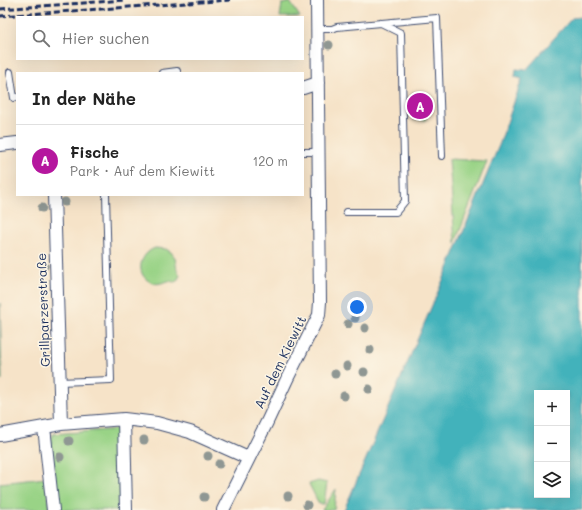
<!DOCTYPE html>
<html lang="de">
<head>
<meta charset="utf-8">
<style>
	:root { --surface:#fff; --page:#f6f6f6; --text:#222; --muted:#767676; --line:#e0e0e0; --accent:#b5179e }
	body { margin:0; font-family:Mali,sans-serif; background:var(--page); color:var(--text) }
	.controls { position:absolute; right:12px; bottom:12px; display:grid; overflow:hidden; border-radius:0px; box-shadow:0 4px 16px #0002 }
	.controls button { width:36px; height:36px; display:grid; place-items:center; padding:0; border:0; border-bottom:1px solid var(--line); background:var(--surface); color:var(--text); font:20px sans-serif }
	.you { position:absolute; left:357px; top:307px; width:14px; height:14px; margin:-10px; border:3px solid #fff; border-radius:50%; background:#1a73e8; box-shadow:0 0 0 6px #1a73e833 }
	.badge { display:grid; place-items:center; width:26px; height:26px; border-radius:50%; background:var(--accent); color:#fff; font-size:13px; font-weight:700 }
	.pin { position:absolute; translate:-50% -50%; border:2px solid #fff; box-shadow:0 1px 4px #0006 }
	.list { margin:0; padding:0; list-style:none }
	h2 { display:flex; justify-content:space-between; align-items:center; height:52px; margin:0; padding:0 16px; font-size:17px }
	h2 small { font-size:13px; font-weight:400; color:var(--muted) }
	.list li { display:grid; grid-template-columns:26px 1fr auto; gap:12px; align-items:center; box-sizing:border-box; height:72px; padding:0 16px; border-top:1px solid var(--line) }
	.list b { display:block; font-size:15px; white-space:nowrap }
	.list p { margin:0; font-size:13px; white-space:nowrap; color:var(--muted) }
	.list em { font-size:13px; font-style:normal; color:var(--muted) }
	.icon { flex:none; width:22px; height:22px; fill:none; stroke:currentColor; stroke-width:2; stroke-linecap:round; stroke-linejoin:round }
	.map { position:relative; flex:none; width:582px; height:510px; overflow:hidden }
	.search { position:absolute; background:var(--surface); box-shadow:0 4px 16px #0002; left:16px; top:16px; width:288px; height:44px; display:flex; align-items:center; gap:10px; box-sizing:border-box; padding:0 14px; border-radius:0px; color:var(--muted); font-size:15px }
	.panel { position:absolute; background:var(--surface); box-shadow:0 4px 16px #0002; left:16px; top:72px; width:288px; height:124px; border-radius:0px }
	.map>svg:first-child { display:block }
</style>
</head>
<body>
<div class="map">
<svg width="582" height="510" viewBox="0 0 582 510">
	<rect width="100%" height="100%" fill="#fcf5e5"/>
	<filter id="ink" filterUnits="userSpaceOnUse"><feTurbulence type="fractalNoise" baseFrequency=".025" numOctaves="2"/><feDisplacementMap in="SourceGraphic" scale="8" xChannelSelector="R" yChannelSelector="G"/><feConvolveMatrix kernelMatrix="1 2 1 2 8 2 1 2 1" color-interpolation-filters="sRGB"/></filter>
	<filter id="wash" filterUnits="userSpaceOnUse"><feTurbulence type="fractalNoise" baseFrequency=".012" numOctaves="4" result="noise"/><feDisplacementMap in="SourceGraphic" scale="16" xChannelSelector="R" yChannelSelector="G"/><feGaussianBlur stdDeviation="0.9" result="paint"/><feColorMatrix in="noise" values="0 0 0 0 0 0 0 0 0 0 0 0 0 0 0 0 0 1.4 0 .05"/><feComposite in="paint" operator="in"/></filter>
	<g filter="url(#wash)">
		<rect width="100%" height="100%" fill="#f6e3c8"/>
		<!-- green -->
		<path fill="#99d386" stroke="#5a8172" d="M290,2L300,17H280L282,4Z
			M413,93H425L426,120H414Z
			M449,159L487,161L455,243Z
			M155,248L166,249L172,253L175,258L177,270L180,275L177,281C173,283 172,281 168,281C163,282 159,285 153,283C134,276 139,254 155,248Z
			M0,303L2,380H0Z
			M120,429L124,510H58L51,440L53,434Z
			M46,478L49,510H0V483Z
			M318,481L327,483L324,504H319L309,484Z
			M336,489L334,510H322Z"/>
		<!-- water -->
		<path fill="#42b2bb" stroke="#2e708c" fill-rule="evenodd" d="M582,17V510H344L449,266L500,143L522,79L515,77L516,69L526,70L572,18ZM537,393H567V495H537Z"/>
	</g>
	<g filter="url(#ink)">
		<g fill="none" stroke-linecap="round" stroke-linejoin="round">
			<defs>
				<path id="lane" d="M317,29H332L337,27L437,18L442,156
					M10,72L14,98L17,97
					M162,73L177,71V73
					M303,152H318
					M346,212H396L405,201L401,33L381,23
					M59,382L111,380L106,195"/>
				<path id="street" d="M303,88L318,83
					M0,145L17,143
					M54,195L61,424
					M124,419L126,510
					M44,427L53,510
					M0,435L61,424L124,419L157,423L190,432L248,458
					M223,510L267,422L288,377L319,315L320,302L317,0"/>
			</defs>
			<!-- lane casing -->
			<use href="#lane" stroke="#3c4a6e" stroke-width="8"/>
			<!-- street casing -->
			<use href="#street" stroke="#3c4a6e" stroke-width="14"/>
			<!-- lane -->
			<use href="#lane" stroke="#fff" stroke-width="6"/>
			<!-- street -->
			<use href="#street" stroke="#fff" stroke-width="12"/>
			<!-- rail -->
			<path stroke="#1b2f5e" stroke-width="3" stroke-dasharray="6 3" stroke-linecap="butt" d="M0,9L125,0
				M0,16L230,0"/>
		</g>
		<!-- trees -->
		<g fill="#8f9793">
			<circle cx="329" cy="45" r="4.5"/>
			<circle cx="65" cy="202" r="4.5"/>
			<circle cx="42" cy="208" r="4.5"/>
			<circle cx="44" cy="266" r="4.5"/>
			<circle cx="355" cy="318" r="4.5"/>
			<circle cx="348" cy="324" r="4.5"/>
			<circle cx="365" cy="328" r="4.5"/>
			<circle cx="370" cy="350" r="4.5"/>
			<circle cx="347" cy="366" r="4.5"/>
			<circle cx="364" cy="372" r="4.5"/>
			<circle cx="335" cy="374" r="4.5"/>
			<circle cx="369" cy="389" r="4.5"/>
			<circle cx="344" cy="396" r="4.5"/>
			<circle cx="144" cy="440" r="4.5"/>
			<circle cx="69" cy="441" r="4.5"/>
			<circle cx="208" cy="456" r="4.5"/>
			<circle cx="60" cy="457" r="4.5"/>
			<circle cx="219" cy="464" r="4.5"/>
			<circle cx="288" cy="496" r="4.5"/>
			<circle cx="204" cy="497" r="4.5"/>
			<circle cx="307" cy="505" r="4.5"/>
		</g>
	</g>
	<g text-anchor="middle" stroke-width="3" stroke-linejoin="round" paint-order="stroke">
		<!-- street labels -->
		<g font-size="13" fill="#1b2f5e" stroke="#fcf5e5">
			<text transform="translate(43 310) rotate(-92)" y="5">Grillparzerstraße</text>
			<text transform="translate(280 362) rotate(-64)" y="5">Auf dem Kiewitt</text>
		</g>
	</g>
</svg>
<div class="controls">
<button>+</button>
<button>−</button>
<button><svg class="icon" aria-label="layers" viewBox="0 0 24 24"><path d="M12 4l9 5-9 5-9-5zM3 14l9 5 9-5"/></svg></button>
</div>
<div class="you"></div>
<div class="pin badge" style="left:420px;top:106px">A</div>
<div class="search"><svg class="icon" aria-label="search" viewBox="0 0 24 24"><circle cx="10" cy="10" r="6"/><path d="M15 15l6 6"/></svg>Hier suchen</div>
<section class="panel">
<h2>In der Nähe<small></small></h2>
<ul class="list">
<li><span class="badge">A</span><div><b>Fische</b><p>Park · Auf dem Kiewitt</p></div><em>120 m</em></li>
</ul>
</section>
</div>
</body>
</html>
